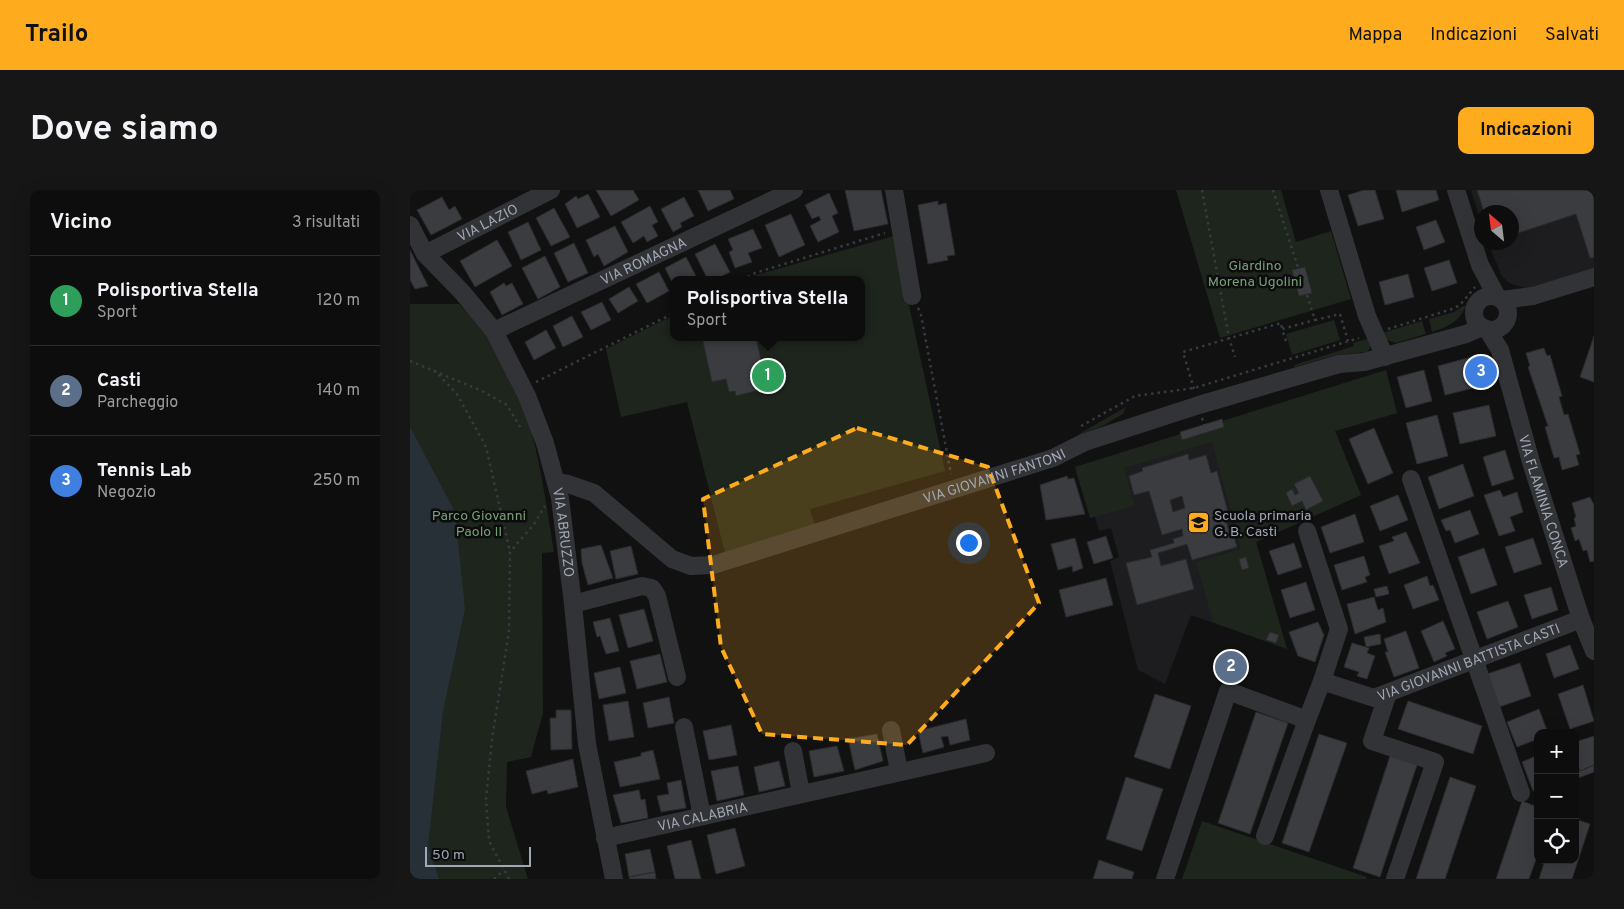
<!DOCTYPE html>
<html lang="it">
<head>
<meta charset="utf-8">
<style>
	:root { --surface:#0d0d0e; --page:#161617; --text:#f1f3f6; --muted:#9a9c9e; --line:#2d2d2e; --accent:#feab1d }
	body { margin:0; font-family:Overpass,sans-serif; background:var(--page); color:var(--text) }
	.controls { position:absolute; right:15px; bottom:15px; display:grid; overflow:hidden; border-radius:10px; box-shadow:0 5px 20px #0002 }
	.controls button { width:45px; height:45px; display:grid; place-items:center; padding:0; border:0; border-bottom:1px solid var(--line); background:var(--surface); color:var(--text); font:25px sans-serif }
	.compass { position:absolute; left:1064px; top:15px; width:45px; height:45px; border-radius:50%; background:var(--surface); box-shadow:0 5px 20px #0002; rotate:332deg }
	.scale { position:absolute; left:15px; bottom:12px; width:106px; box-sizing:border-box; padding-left:5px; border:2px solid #a1a7b4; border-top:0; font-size:14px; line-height:18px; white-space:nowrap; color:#a1a7b4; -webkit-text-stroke:4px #0c0c0d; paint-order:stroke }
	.you { position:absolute; left:558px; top:352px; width:18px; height:18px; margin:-12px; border:4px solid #fff; border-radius:50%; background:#1a73e8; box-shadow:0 0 0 8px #1a73e833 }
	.badge { display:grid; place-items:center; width:32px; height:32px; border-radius:50%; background:var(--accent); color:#fff; font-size:16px; font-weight:700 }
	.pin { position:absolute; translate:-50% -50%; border:2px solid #fff; box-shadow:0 1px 5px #0006 }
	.popup { position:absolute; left:260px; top:86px; width:195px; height:65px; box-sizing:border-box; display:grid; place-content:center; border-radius:10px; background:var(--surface); filter:drop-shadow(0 1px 4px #0005); font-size:16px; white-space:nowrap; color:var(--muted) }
	.popup b { font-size:19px; color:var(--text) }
	.popup::after { content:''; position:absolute; left:50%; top:100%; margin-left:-10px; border:10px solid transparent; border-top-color:var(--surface) }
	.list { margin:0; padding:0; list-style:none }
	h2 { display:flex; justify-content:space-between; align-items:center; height:65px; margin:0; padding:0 20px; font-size:21px }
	h2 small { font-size:16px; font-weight:400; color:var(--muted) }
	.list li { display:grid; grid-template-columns:32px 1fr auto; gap:15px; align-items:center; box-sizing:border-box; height:90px; padding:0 20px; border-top:1px solid var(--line) }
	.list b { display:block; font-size:19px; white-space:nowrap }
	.list p { margin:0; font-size:16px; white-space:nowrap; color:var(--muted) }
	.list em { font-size:16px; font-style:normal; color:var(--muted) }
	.icon { flex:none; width:28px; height:28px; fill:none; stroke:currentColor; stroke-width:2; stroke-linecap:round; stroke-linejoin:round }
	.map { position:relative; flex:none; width:1184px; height:689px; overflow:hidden; border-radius:10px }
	header { display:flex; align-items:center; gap:30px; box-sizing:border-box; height:70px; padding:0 25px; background:var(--accent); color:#111 }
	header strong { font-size:24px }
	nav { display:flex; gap:28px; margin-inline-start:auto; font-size:18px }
	.intro { display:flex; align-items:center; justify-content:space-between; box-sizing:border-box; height:120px; padding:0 30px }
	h1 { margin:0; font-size:35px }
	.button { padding:12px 22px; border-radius:10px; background:var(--accent); color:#111; font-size:18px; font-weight:700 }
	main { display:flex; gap:30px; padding:0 30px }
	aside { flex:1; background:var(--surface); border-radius:10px; box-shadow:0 5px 20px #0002 }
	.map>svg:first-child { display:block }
</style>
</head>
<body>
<header>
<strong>Trailo</strong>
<nav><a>Mappa</a><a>Indicazioni</a><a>Salvati</a></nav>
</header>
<div class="intro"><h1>Dove siamo</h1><a class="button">Indicazioni</a></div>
<main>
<aside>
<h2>Vicino<small>3 risultati</small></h2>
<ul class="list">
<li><span class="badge" style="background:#2e9e5b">1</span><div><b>Polisportiva Stella</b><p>Sport</p></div><em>120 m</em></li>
<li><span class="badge" style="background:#5c6f8a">2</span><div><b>Casti</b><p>Parcheggio</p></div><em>140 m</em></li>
<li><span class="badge" style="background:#3f7fe0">3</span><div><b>Tennis Lab</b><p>Negozio</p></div><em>250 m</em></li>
</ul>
</aside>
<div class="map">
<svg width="1184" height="689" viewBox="0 0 1184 689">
	<rect width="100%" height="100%" fill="#111112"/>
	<!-- built -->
	<path fill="#1d1d1f" d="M1061,0H1184V79L1124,98H1115L1099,93L1092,86L1078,53L1102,52V22H1072L1071,32Z
		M976,180L987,223L925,241L951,305L846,352L877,459L781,425L755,494L728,480L700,371L709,367L701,338L689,341L685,327L680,328L665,277Z"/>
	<!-- green -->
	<path fill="#1d251d" d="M766,0H871L886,52L921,41L941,109L810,148Z
		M484,46L535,281L400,319L405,335L315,363L277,212L211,227L196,159L264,125V147H452V90H337L346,85Z
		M0,114H49C58,124 69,134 78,145C123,206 132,289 144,362L132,363L133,523L121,567L97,572L96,617L118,689H0Z
		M1053,116H1056C1049,132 1038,137 1022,142L1019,129L1044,122Z
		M924,130L930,150L882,165L876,144Z
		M1012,131L1016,144L986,153L977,150L972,143Z
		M959,148L961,157L957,162L926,165L885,177L884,175L944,156L943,153Z
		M976,180L987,223L925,241L951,305L846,352L877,459L803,432L786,372L831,359L802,252L714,278L725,316L680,328L665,277Z
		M716,217L713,224L691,237L667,245Z
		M792,631L957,687L956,689H772Z"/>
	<!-- water -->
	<path fill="#263036" d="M0,237L45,322L55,419L33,521L18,656L29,689H0Z"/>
	<!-- building -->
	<path fill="#3a3c40" stroke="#2a2b2e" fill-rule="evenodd" d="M186,0H223L229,10L201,26Z
		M288,0H320L324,9L298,21Z
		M435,0H471L478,34L444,41Z
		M954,0H965L974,29L948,36L938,5Z
		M986,0H1026L1029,10L992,22Z
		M1067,0H1184V67L1180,68L1166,24L1102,45V22H1074Z
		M419,3L428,23L422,26L429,42L408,52L400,36L411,30L409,26L402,29L395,15Z
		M178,4L190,27L167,38L155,14L166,6L168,9Z
		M32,7L39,20L45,16L52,29L21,45L7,20Z
		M274,7L284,26L270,33L272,37L263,42L251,19Z
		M528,11V15L536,13L545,65L537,66L538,70L518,74L508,15Z
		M240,16L248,32L242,35L248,46L237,52L234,46L223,53L211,32Z
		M144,18L160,47L141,56L126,28Z
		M381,24L395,55L369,67L355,35Z
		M1026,30L1035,52L1014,60L1006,37Z
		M118,32L131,60L111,70L98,42Z
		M205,36L218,62L194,76L188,64L184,67L176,50Z
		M343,39L352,58L338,63L342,72L325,78L319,62L323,60L318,49Z
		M87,50L102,76L65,97L50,71Z
		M164,53L178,83L158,92L144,63Z
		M305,54L320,82L304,90H298L285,64Z
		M0,60L18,96L5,99L0,90Z
		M135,66L150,97L128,109L112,78Z
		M276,67L288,90H264V96L255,78Z
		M1039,70L1047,93L1022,101L1014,78Z
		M895,77L902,103L889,106L882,80Z
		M249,82L259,101L237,113L226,94Z
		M998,84L1004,107L975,115L969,92Z
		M94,93L96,96L102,93L113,114L92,125L80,102Z
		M219,97L228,111L208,123L199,109Z
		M192,112L201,130L181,140L171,122Z
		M162,126L173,147L153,157L143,136Z
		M136,140L146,158L124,170L115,152Z
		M1184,146V192L1170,187Z
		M292,147H346L357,198L326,206L325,201L319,202L316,189L302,192Z
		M1134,158L1137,166L1140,165L1152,206L1149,207L1154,225L1158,224L1170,264L1166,265L1169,275L1152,280L1149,267L1144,268L1135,237L1138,236L1118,177L1120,176L1116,163Z
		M1065,166L1072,196L1035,205L1028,176Z
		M1014,180L1022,211L996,218L987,187Z
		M1079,215L1086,246L1050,254L1043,223Z
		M1027,225L1038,266L1007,274L996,233Z
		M812,229L814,237L772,250L770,242Z
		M964,238L983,283L958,294L939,249Z
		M1095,260L1104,289L1082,296L1073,267Z
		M778,264L779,270L796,265L801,283L807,281L819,326L815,327L819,341L822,340L827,357L782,370L777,354L748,363L751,376L776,369L784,399L727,415L716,373L742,367L740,360L764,353L763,349L773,346L772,339L752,345L739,301L724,305L719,286L733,281L732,278ZM772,306L775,318L763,322L760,310Z
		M1053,274L1064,306L1029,319L1018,287Z
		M657,286L658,289L664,288L675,324L636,330L630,295Z
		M900,286L913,311L896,320L892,311L882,316L876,303L882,299L885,305L889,303L884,294Z
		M1090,300L1093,307L1107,302L1113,322L1100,327L1105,341L1089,346L1074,305Z
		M988,305L998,330L970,341L960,316Z
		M1180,307L1184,315V371L1180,372L1177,360L1173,361L1169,349L1165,351L1161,338L1166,336L1164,328L1166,327L1162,313Z
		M1060,320L1069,344L1045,353L1040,340L1036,341L1031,330Z
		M945,324L954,352L920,363L911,337Z
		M996,342L1010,373L979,384L969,356L984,351L982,347Z
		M696,346L703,368L684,374L677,352Z
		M665,348L673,378L663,382L662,376L648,380L641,354Z
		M1123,348L1132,374L1104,383L1095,357Z
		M884,353L892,377L868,385L859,361Z
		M191,355L203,388L178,395L172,373L171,359Z
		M221,356L228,384L206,389L200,361Z
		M1074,358L1087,395L1061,404L1048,367Z
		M954,366L960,385L955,387L957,392L932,400L924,375Z
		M836,367L839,378L832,380L829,369Z
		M1017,386L1020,396L1023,395L1029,410L1003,419L994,395Z
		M696,388L703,415L656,427L649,400Z
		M896,392L905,420L880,428L871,400Z
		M977,396L979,404L966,407L964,399Z
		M1141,397L1148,420L1122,429L1114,405Z
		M964,407L968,420L973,418L976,432L945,444L937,414Z
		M1098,411L1108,437L1077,449L1067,422Z
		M234,419L243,451L218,458L209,425Z
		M200,428L209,461L196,464L190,446L187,447L183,432Z
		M1033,431L1045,459L1035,463L1037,466L1024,472L1011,441Z
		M908,432L914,445L905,472L888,466L879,442Z
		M996,441L1009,478L984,487L975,462H978L974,449Z
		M860,442L869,445L866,453L856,450Z
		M970,444L971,454L956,457L954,447Z
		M942,453L959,458L957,463L965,466L957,489L947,486L949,482L934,477Z
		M1160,455L1169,479L1144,488L1136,464Z
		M250,464L257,492L227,499L220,471Z
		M1110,473L1121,506L1089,517L1077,484Z
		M210,477L216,503L189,509L184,483Z
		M1173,495L1184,531L1160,539L1148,504Z
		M745,504L781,516L760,579L724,567Z
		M259,507L264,533L238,538L233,513Z
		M218,511L224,547L199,551L193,515Z
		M998,511L1072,536L1063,564L988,539Z
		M1129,519L1138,543H1128V549L1107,557L1097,532Z
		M146,520H161L162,559L141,560L140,528H146Z
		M846,522L878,533L840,644L808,633Z
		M556,529L560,550L540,555L538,546L531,547L534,557L513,563L508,541Z
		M321,535L327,565L299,570L293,541Z
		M467,544L473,571L445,580L438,549Z
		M909,544L937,553L899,662L872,653Z
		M1184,546V575L1170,581L1165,569V552Z
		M427,556L434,581L404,587L399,561Z
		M243,560L250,589L210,597L204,572L231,566V563Z
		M1128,565V599L1123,601L1112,572Z
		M980,566L1007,575L970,687L943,678Z
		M163,569L168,597L138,604L137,600L122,604L116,581Z
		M1165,569L1170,581L1184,575V582L1166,589Z
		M369,571L375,596L349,602L344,577Z
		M328,576L334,605L307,611L301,581Z
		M716,587L753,599L732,661L696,649Z
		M1040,587L1066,596L1035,689H1006Z
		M271,590L276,618L251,622L247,606L259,604L257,593Z
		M229,600L231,610L235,609L238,628L211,633L203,605Z
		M1112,611L1128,617V664L1119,689H1086Z
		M1165,629L1180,634L1162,689H1129L1135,670H1165Z
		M325,638L335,676L306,684L297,645Z
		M281,650L291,689H265L257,656Z
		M240,659L245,682L219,687L215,664Z
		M689,670L724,682L722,689H683Z
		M245,682L246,689H220L219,687Z"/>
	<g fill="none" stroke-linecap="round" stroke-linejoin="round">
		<!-- path -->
		<path stroke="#373a3f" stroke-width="2.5" stroke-dasharray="2.5 4" stroke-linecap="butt" d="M792,0L819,148L825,167
			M863,0L905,130L930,124L938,151
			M332,90L345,83L475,43
			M508,118L511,125L541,284
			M978,139L1042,119L1050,115L1065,97
			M876,151L872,139L905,130
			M0,171L72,201L97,215L112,240
			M24,180L47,204L76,257L100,362
			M126,192L264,123
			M784,199L773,162L871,133L872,139
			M792,228L795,237
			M671,236L725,206L784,198L949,148
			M84,689L94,680
			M99,689L79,651L76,609L82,549L99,441L100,362L124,334L135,316"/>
		<!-- minor -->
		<g stroke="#313337" stroke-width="18">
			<path d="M484,0L502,106"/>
			<path d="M919,0L957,126L975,167"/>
			<path d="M1046,0L1070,75L1087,107"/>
			<path id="s1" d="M0,35L15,64L52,102L84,141L117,206L135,253L150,308L163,414L177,554L204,689"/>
			<path id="s2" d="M15,64L141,0"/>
			<circle cx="1081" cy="123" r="17"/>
			<path d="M1092,110L1123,106L1184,87"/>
			<path id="s3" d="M1077,139L1090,160L1121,272L1171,429L1184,461"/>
			<path id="s4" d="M84,141L384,0"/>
			<path d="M1001,289L1111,603"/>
			<path id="s5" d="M146,292L158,294L184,303L262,369L281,376L303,375L643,268L675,252L789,215L929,174L954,172L1056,144L1072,137"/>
			<path d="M897,341L929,439L912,491"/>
			<path d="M163,414L232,396L242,398L247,406L267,487"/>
			<path d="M978,503L962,551L1025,572L985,689"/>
			<path d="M274,537L292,626"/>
			<path d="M481,540L489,581"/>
			<path d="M383,561L391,603"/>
			<path d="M855,646L897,530"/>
			<path id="s6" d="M195,648L576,563"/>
			<path id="s7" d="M755,689L818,501L897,530L912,491L964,508L1171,429"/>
		</g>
	</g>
	<!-- marked area -->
	<path fill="#feab1d" fill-opacity="0.2" stroke="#feab1d" stroke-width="4" stroke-dasharray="10 6" stroke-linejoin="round" d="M447,238L578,277L629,413L497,555L352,544L311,457L293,309Z"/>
	<!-- icons -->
	<defs>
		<symbol id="school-square" viewBox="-11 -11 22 22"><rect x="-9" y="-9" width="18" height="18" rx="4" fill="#feab1d" stroke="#0c0c0d"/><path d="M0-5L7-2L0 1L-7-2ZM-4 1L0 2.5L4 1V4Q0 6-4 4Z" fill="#111"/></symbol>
	</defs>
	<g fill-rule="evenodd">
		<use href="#school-square" x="776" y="320" width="25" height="25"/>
	</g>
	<g text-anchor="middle" stroke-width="5" stroke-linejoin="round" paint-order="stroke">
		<!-- street labels -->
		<g font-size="14" fill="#a1a7b4" stroke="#0c0c0d">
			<text dy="5" stroke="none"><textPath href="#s2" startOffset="70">VIA LAZIO</textPath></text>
			<text dy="5" stroke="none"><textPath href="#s4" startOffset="165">VIA ROMAGNA</textPath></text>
			<text dy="5" stroke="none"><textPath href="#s5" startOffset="479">VIA GIOVANNI FANTONI</textPath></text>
			<text dy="5" stroke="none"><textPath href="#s3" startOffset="182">VIA FLAMINIA CONCA</textPath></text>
			<text dy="5" stroke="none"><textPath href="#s1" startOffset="351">VIA ABRUZZO</textPath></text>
			<text dy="5" stroke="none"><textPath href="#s7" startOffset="480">VIA GIOVANNI BATTISTA CASTI</textPath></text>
			<text dy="5" stroke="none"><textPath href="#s6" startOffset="100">VIA CALABRIA</textPath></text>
		</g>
		<!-- park labels -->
		<g font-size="14" fill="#76a177" stroke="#0c0c0d">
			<text x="845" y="80">Giardino<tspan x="845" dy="16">Morena Ugolini</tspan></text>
			<text x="69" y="330">Parco Giovanni<tspan x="69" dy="16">Paolo II</tspan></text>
		</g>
		<!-- poi labels -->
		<g font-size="14" fill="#a1a7b4" stroke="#0c0c0d" text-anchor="start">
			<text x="804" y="330">Scuola primaria<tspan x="804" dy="16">G. B. Casti</tspan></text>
		</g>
	</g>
</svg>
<div class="controls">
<button>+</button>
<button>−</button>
<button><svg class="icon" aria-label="locate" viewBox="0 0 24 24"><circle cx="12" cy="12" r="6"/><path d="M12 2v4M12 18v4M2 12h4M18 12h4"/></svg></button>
</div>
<svg class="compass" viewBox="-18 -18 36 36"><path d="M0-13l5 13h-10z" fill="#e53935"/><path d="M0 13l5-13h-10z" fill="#9a9c9e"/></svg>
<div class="scale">50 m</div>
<div class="you"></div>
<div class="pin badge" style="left:358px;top:186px;background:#2e9e5b">1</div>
<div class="popup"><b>Polisportiva Stella</b>Sport</div>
<div class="pin badge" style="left:821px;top:477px;background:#5c6f8a">2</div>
<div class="pin badge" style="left:1071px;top:182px;background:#3f7fe0">3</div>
</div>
</main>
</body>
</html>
